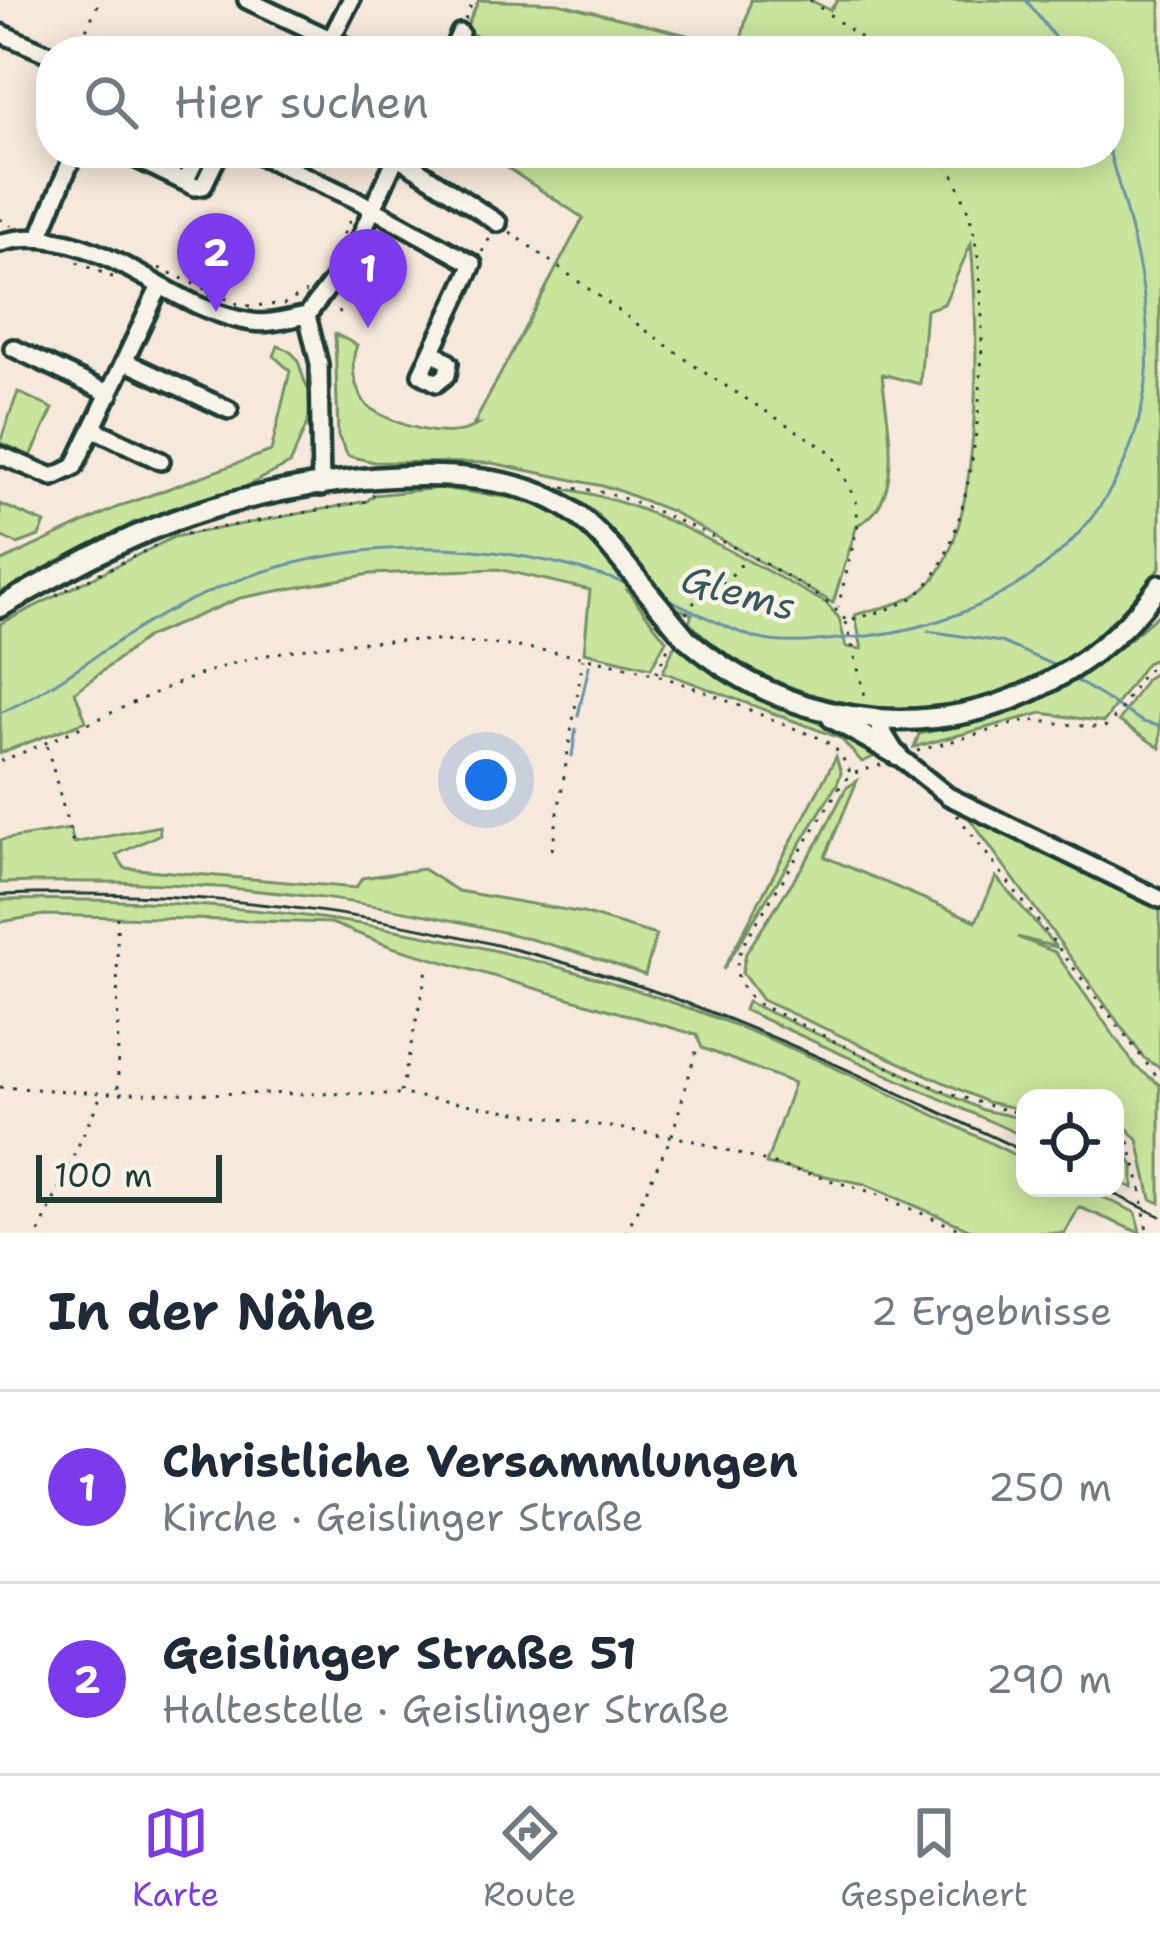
<!DOCTYPE html>
<html lang="de">
<head>
<meta charset="utf-8">
<style>
	:root { --surface:#fff; --page:#f2f2f3; --text:#1f2937; --muted:#747a83; --line:#e0e1e3; --accent:#7c3aed }
	body { margin:0; font-family:"Shantell Sans",sans-serif; background:var(--page); color:var(--text) }
	.controls { position:absolute; right:36px; bottom:36px; display:grid; overflow:hidden; border-radius:24px; box-shadow:0 6px 30px #0003 }
	.controls button { width:108px; height:108px; display:grid; place-items:center; padding:0; border:0; border-bottom:3px solid var(--line); background:var(--surface); color:var(--text); font:60px sans-serif }
	.scale { position:absolute; left:36px; bottom:30px; width:186px; box-sizing:border-box; padding-left:12px; border:6px solid #1f3d34; border-top:0; font-size:33px; line-height:42px; white-space:nowrap; color:#1f3d34; -webkit-text-stroke:9px #f7f3e8; paint-order:stroke }
	.you { position:absolute; left:486px; top:780px; width:42px; height:42px; margin:-30px; border:9px solid #fff; border-radius:50%; background:#1a73e8; box-shadow:0 0 0 18px #1a73e833 }
	.badge { display:grid; place-items:center; width:78px; height:78px; border-radius:50%; background:var(--accent); color:#fff; font-size:39px; font-weight:700 }
	.pin { position:absolute; translate:-50% -99px; filter:drop-shadow(0 3px 6px #0008) }
	.pin::after { content:''; position:absolute; top:63px; width:42px; height:36px; background:inherit; clip-path:polygon(0 0,100% 0,50% 100%) }
	.list { margin:0; padding:0; list-style:none }
	h2 { display:flex; justify-content:space-between; align-items:center; height:156px; margin:0; padding:0 48px; font-size:51px }
	h2 small { font-size:39px; font-weight:400; color:var(--muted) }
	.list li { display:grid; grid-template-columns:78px 1fr auto; gap:36px; align-items:center; box-sizing:border-box; height:192px; padding:0 48px; border-top:3px solid var(--line) }
	.list b { display:block; font-size:45px; white-space:nowrap }
	.list p { margin:0; font-size:39px; white-space:nowrap; color:var(--muted) }
	.list em { font-size:39px; font-style:normal; color:var(--muted) }
	.icon { flex:none; width:66px; height:66px; fill:none; stroke:currentColor; stroke-width:2; stroke-linecap:round; stroke-linejoin:round }
	.map { position:relative; flex:none; width:1160px; height:1233px; overflow:hidden }
	.search { position:absolute; background:var(--surface); box-shadow:0 6px 30px #0003; left:36px; right:36px; top:36px; height:132px; display:flex; align-items:center; gap:30px; box-sizing:border-box; padding:0 42px; border-radius:48px; color:var(--muted); font-size:45px }
	.sheet { height:540px; background:var(--surface) }
	nav { display:flex; justify-content:space-around; align-items:center; box-sizing:border-box; height:168px; border-top:3px solid var(--line); background:var(--surface); font-size:33px; color:var(--muted) }
	nav a { display:grid; justify-items:center; gap:6px }
	nav .on { color:var(--accent) }
	.map>svg:first-child { display:block }
</style>
</head>
<body>
<div class="map">
<svg width="1160" height="1233" viewBox="0 0 1160 1233">
	<rect width="100%" height="100%" fill="#f6e8da"/>
	<filter id="ink" filterUnits="userSpaceOnUse"><feTurbulence type="fractalNoise" baseFrequency=".00833" numOctaves="2"/><feDisplacementMap in="SourceGraphic" scale="24" xChannelSelector="R" yChannelSelector="G"/><feConvolveMatrix kernelMatrix="1 2 1 2 8 2 1 2 1" color-interpolation-filters="sRGB"/></filter>
	<g filter="url(#ink)">
		<!-- green -->
		<path fill="#c9e59d" stroke="#749168" stroke-width="3" d="M479,0L558,3L739,48L751,0H810L830,10L838,0H1160V568C1130,602 1100,640 1063,666C953,741 779,714 689,622L692,614L628,591L666,640L651,668L584,652L590,590L498,569L370,574L240,598L147,637L75,692L86,721L0,753V624L174,537L367,501L374,495L440,488L526,500L569,516L612,566L655,584L597,514L560,488C658,503 739,557 826,603L839,618L846,647L862,649L855,615C874,609 900,605 917,594C988,551 978,318 971,244L944,304L926,310L920,384L882,374C886,417 908,503 857,525L833,603L671,511L612,488L492,463L374,462L348,456L338,436L335,334L357,345C349,366 354,389 368,407C397,426 449,443 479,424H474L583,218L485,153H1109V51H506L465,30Z
			M278,346C307,355 296,374 311,393L309,419L290,464L243,488L133,523L0,593V562L118,507L271,451L290,371L274,356Z
			M18,392L53,409L31,456L0,442Z
			M0,504L45,523L39,536L18,544L0,536Z
			M1160,613V657L1146,663L1104,722L1042,713L914,747L919,734C1027,712 1078,687 1160,613Z
			M676,642C734,695 807,712 873,751V757L862,762L840,738L663,672Z
			M1160,670V748L1119,721L1146,679Z
			M836,757L841,773L837,784L723,970Z
			M857,781L825,857L976,921L996,877L1056,947L1017,937L1055,952L1136,1067L1160,1085V1203L1151,1199L1138,1140L1115,1115V1098H1025V1108L1020,1109L987,1102L762,1000L742,973L746,953L819,841L846,788Z
			M962,808L1160,904V1068L1144,1058Z
			M159,826L160,834L116,855L125,868L356,888L362,878L423,869L458,891L583,913L656,935L645,975C440,901 217,876 0,883V840L70,829L74,843Z
			M0,900C240,895 475,930 700,1012C811,1052 919,1108 1025,1160V1188H1084L1136,1213L1140,1233L1079,1207L1065,1233H978L865,1184L766,1164L794,1083L702,1048L697,1035L392,947L331,923L44,915L0,922Z
			M747,1002L983,1110L1025,1119V1137L744,1010Z
			M1115,1131L1133,1166V1188L1115,1180Z"/>
		<g fill="none" stroke-linecap="round" stroke-linejoin="round">
			<!-- stream -->
			<path stroke="#6892a8" stroke-width="3" d="M1026,0L1065,51
				M665,598C694,610 726,629 756,638C785,646 818,641 847,638C996,627 1125,541 1146,383C1155,307 1130,223 1109,151
				M928,631L1001,642L1056,666
				M1074,679L1143,722L1160,726
				M0,713C55,689 110,642 165,613C312,534 477,529 633,586
				M578,716L589,666
				M572,756L576,729"/>
			<defs>
				<path id="minor" d="M247,0L356,51
					M0,33L51,55
					M331,39L351,0
					M452,51L460,33
					M124,153L195,187L203,186L219,153
					M255,153L355,199L473,264L421,374L437,383L447,375L449,363L433,351
					M397,156L498,223
					M185,182L199,153
					M40,236L74,153
					M0,243C92,216 165,310 252,322C270,325 290,318 307,315L351,257L398,153
					M307,315L319,364L321,487
					M13,348L110,394
					M126,362L229,410
					M94,429L161,461
					M0,455L53,477L74,467L160,286
					M874,718L897,755L948,796L1160,899"/>
				<path id="major" d="M0,607C56,576 112,543 173,521C269,485 446,455 543,495C570,506 589,523 608,544
					M686,638C834,766 1044,741 1160,585
					M832,718L897,755"/>
			</defs>
			<!-- minor casing -->
			<use href="#minor" stroke="#1f3d34" stroke-width="24"/>
			<!-- major casing -->
			<use href="#major" stroke="#1f3d34" stroke-width="27"/>
			<!-- path -->
			<path stroke="#1f3d34" stroke-width="3" stroke-dasharray="3 9" stroke-linecap="butt" d="M810,0L878,51
				M465,20L473,0
				M76,51L100,0
				M0,219L11,226
				M510,232L702,371L832,453L856,501L858,524L838,607
				M482,252L492,234
				M333,256L352,216
				M77,262L117,279
				M159,268L238,304
				M247,306L284,304L306,292
				M339,313L359,271
				M564,487C579,489 596,490 610,494C658,508 820,583 846,621C870,614 904,608 922,590C982,533 991,319 975,240C970,210 957,180 943,153
				M186,534L368,501L374,494
				M56,595L161,543
				M686,614C700,587 731,587 745,557
				M846,622L866,700
				M656,673L670,644
				M47,746L74,848
				M917,751L1028,720L1103,728C1128,713 1131,674 1160,663
				M0,761C85,731 166,679 254,658C380,628 529,639 653,674C711,691 766,719 823,739L840,753L850,772
				M881,765L851,774L841,785L744,943C731,970 736,988 760,1005C845,1044 933,1097 1025,1114
				M957,815L1160,1081
				M552,850L583,659
				M117,917L118,1091
				M0,1087L102,1093L401,1094L687,1139L871,1192L968,1233
				M401,1092L428,965
				M1115,1123L1127,1134L1141,1189
				M1146,1225L1148,1233
				M39,1233L102,1093
				M626,1233L672,1135L697,1048"/>
			<!-- minor -->
			<use href="#minor" stroke="#f7f3e8" stroke-width="15"/>
			<!-- major -->
			<use href="#major" stroke="#f7f3e8" stroke-width="18"/>
			<!-- rail -->
			<path stroke="#1f3d34" stroke-width="3" d="M0,895C218,887 441,918 648,989C777,1034 901,1094 1025,1152
				M1101,1188L1160,1216"/>
			<defs>
				<path id="major-bridge" d="M608,544L686,638"/>
			</defs>
			<!-- major-bridge casing -->
			<use href="#major-bridge" stroke="#1f3d34" stroke-width="27" stroke-linecap="butt"/>
			<!-- path-bridge -->
			<path stroke="#1f3d34" stroke-width="3" stroke-dasharray="3 9" stroke-linecap="butt" d="M1141,1189L1146,1225"/>
			<!-- major-bridge -->
			<use href="#major-bridge" stroke="#f7f3e8" stroke-width="18"/>
		</g>
	</g>
	<g text-anchor="middle" stroke-width="9" stroke-linejoin="round" paint-order="stroke">
		<!-- water labels -->
		<g font-size="39" font-style="italic" fill="#37595b" stroke="#f7f3e8">
			<text transform="translate(739 592) rotate(15)" y="14">Glems</text>
		</g>
	</g>
</svg>
<div class="controls">
<button><svg class="icon" aria-label="locate" viewBox="0 0 24 24"><circle cx="12" cy="12" r="6"/><path d="M12 2v4M12 18v4M2 12h4M18 12h4"/></svg></button>
</div>
<div class="scale">100 m</div>
<div class="you"></div>
<div class="pin badge" style="left:368px;top:328px">1</div>
<div class="pin badge" style="left:216px;top:312px">2</div>
<div class="search"><svg class="icon" aria-label="search" viewBox="0 0 24 24"><circle cx="10" cy="10" r="6"/><path d="M15 15l6 6"/></svg>Hier suchen</div>
</div>
<section class="sheet">
<h2>In der Nähe<small>2 Ergebnisse</small></h2>
<ul class="list">
<li><span class="badge">1</span><div><b>Christliche Versammlungen</b><p>Kirche · Geislinger Straße</p></div><em>250 m</em></li>
<li><span class="badge">2</span><div><b>Geislinger Straße 51</b><p>Haltestelle · Geislinger Straße</p></div><em>290 m</em></li>
</ul>
</section>
<nav>
<a class="on"><svg class="icon" aria-label="map" viewBox="0 0 24 24"><path d="M3 6l6-2 6 2 6-2v14l-6 2-6-2-6 2zM9 4v14M15 6v14"/></svg>Karte</a>
<a><svg class="icon" aria-label="directions" viewBox="0 0 24 24"><path d="M12 3l9 9-9 9-9-9zM9 14v-3h6M13 9l2 2-2 2"/></svg>Route</a>
<a><svg class="icon" aria-label="saved" viewBox="0 0 24 24"><path d="M7 4h10v16l-5-4-5 4z"/></svg>Gespeichert</a>
</nav>
</body>
</html>
